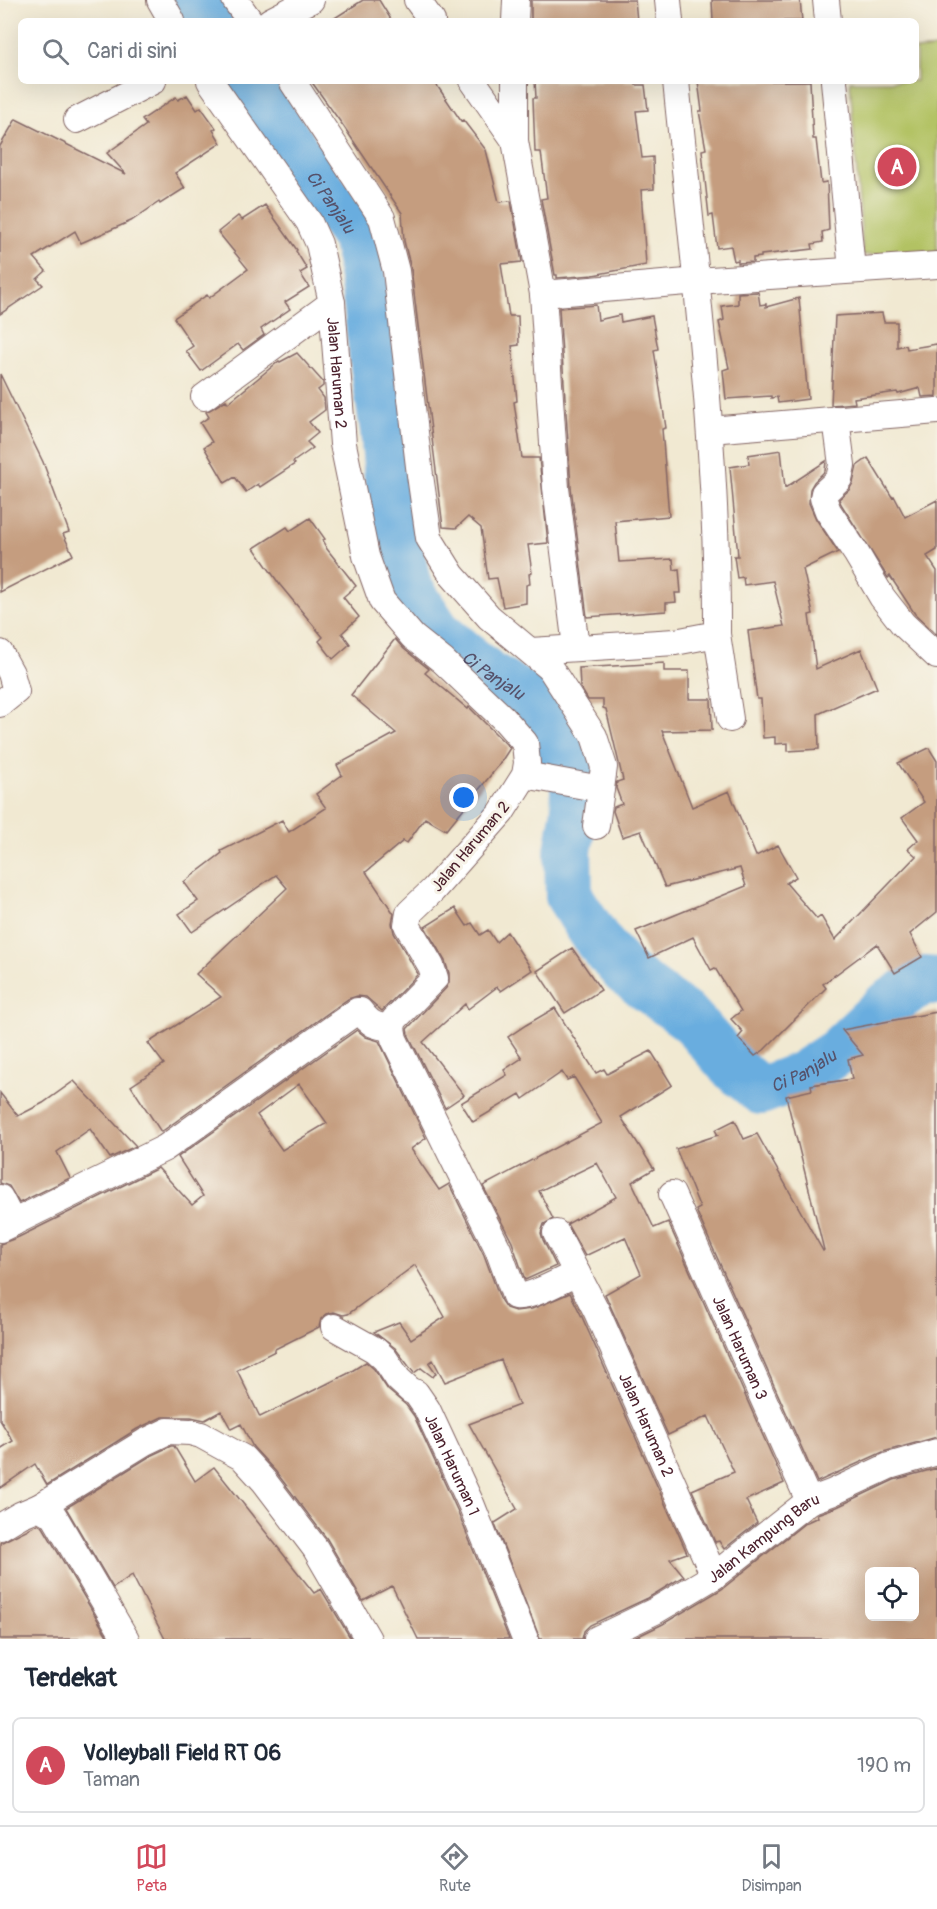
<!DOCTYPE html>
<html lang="id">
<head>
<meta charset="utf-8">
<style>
	:root { --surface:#fff; --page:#f2f2f3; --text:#1f2937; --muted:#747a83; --line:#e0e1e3; --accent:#d1495b }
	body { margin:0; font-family:Pangolin,sans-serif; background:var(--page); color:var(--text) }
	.controls { position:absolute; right:18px; bottom:18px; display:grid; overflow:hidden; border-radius:9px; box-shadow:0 6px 24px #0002 }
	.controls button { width:54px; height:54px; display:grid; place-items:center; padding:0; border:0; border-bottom:2px solid var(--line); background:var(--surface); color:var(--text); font:30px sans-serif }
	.you { position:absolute; left:464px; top:798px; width:21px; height:21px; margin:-15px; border:4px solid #fff; border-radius:50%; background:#1a73e8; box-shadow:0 0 0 9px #1a73e833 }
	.badge { display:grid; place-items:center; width:39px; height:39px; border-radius:50%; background:var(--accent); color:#fff; font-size:20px; font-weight:700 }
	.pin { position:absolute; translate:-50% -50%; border:3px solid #fff; box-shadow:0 2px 6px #0006 }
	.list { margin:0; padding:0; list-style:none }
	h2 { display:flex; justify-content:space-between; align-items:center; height:78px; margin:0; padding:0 24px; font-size:26px }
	h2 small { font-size:20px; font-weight:400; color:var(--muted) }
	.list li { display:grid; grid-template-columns:39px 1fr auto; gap:18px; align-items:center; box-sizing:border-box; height:96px; margin:0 12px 12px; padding:0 12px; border:2px solid var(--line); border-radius:9px }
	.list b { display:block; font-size:22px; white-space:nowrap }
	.list p { margin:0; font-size:20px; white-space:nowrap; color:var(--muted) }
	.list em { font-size:20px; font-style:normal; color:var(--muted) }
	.icon { flex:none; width:33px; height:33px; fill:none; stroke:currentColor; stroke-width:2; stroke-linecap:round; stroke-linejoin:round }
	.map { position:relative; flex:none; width:937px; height:1639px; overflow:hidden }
	.search { position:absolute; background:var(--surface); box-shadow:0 6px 24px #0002; left:18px; right:18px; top:18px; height:66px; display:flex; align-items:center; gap:15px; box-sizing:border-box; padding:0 21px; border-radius:9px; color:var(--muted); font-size:22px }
	.sheet { height:186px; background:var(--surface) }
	nav { display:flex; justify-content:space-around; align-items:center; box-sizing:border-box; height:84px; border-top:2px solid var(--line); background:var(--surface); font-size:16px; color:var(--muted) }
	nav a { display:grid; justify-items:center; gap:3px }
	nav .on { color:var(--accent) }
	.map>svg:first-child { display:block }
</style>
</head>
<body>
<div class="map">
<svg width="937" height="1639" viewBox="0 0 937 1639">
	<rect width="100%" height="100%" fill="#f7f3e8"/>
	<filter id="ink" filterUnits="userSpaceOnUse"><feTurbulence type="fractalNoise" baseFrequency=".0167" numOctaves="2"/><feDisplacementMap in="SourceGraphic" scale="12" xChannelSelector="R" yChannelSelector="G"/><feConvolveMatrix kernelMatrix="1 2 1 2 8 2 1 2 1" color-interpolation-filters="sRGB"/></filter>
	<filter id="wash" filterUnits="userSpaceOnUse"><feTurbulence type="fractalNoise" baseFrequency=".008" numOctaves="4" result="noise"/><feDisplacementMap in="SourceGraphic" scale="24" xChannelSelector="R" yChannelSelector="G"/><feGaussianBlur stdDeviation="1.35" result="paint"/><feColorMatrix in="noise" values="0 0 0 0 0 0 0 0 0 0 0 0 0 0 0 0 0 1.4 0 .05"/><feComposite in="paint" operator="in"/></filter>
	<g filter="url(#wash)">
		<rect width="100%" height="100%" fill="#f1e9d2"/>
		<!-- green -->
		<path fill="#b2c264" stroke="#7e7048" stroke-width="1.5" d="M937,48V253L863,255L850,81H916V50Z"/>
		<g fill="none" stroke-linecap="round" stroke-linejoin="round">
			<!-- river -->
			<g stroke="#69addf" stroke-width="48">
				<path d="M195,0L209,21"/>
				<path id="s1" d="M247,81L357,240L368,310L373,359L384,430L390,504L408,587L439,634L487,673L533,702L573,770L575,810L568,851L569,896L598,941L625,972L690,1019L732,1067L761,1091L802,1075L837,1052L884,1007L924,980L937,981"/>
			</g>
		</g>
		<g id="blocks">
			<!-- building -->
			<path fill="#c59d7f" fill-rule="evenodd" d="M363,0H379L392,21H330Z
				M531,0H635L637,21L570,20L571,21H531Z
				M712,0H800L802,21H713Z
				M311,81H434L461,121L463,120L486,150L499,202L511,201L522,262L501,264L509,316H518L519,345L512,346L517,401L514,402L522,458H539L548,543L528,545L532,573L529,574L530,584L526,585V603L503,607L497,578L488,579L481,528L468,517L456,528L443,527L411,269L404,241L402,213L344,127Z
				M535,81H636V85H645L648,110L636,111L642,158L653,157L654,189L641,190L646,265L593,275L557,278V275H555L541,199L547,198L541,152H535L533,98H536Z
				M698,81H810L813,139H816L821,183L827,182L829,230L822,232L823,242L812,244L813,249L761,255V257L753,258V262L738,263V260L734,261L731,246L717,248L713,215L709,216L704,171L702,150L706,149L699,111H702Z
				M187,95L197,110L201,107L216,128L213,130L221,143L175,173L185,188L160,204L159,202L131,221L81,243L75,231L34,257L46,271L37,279L43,285L0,314V146L16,119L126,174L107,153L146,125L142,120L176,97L178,100Z
				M265,205L297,250L296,251L307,269L300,273L309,287L285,302L290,309L261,329L264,335L243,350L238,344L201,371L186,351L193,346L174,318L207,295L209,298L248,269L218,232L238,216L242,220Z
				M758,292L760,305L766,304V307L799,298L808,399L778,403L777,397L771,398V396L726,399L723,370L729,368L719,322L724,320L722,306L738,304V293Z
				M596,305L598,320L620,315L621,322L652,316L658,349L654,350L666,428L662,429L669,516L615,521L619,562L673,559L674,570L679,569L681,593H675L676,602L666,603V611L587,617L571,487L559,308Z
				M882,313L884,322H897V347L906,345L907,349L937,344V396L922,397L920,388L898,394L897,392L854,398L855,403L831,405L835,316Z
				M297,353L323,382V386L318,390L324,398L325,410L309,422L318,433L307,442L313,448L293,462L295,464L260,487L258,484L246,492L235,477L225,483L204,447L212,442L200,423L209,417L206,412L226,400L228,403L279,361L280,362Z
				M0,374L43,462L69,532L63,534L73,555L0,592Z
				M781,450L785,488L826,461L825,471L814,482L810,489L809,503L816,519L838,552L803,569L813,614L809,615L816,669L861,649L877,688L818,714L819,749L788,751V743L775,744V737L763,738L761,699H757L748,631L784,626L773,581L744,585L743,577L737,578L734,556H738L730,467L749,464L748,455Z
				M868,458L892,497L894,496L905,517L937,500V550L927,556L937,571V635L915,614L890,576L888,578L841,504L839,499L849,490L853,483L857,466Z
				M310,518L325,539L322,540L327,549L356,586L343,597L359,617L342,633L350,644L333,659L319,641L323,637L280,585L254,548L287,527L290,531Z
				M395,639L404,649L429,669L425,673L468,709L469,707L510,748L499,765L446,830L425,818L407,843L403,841L366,872L394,914L392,923L394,933L418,974L382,1011L366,997L357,996L348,999L161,1132L131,1086L164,1064L148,1043L221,997L196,974L287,888L276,875L192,932L179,914L198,901L184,882L222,853L221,851L282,820L289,832L326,808L316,794L342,775L337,765L396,733L351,695Z
				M664,663V671H689V699H711L712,730L662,731L692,807L729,791L756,856L778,845L796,877L786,883L817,919L821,916L835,940L916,856L908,849L918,840L902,818L924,802L898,763L929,748L937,761V912L910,934L922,957L895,973L877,944L823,984L826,988L764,1050L755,1056L738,1038L743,1032L731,1019L741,1011L715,968L711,970L693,937L649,958L636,931L746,886L740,868L665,887L641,831L622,837L613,811L614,807L622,804L616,788L617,782L623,780L606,709L603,708V700H588L580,687L579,668Z
				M455,908L467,926L472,923L480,935L488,930L496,942L507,932L532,970L501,991L497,987L468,1009L465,1004L423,1042L464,1095L445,1108L408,1034L407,1029L446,988L449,982V973L445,961L425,927Z
				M572,948L601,990L565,1013L537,971Z
				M555,1008L596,1073L604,1069L607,1074L651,1051L672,1085L621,1117L654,1169L632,1182L654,1228L668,1222L784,1483L746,1500L757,1523L724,1549L719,1541L715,1542L692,1490L734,1472L708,1416L668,1435L605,1294L641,1274L625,1237L585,1256L567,1224L616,1197L597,1163L539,1191L553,1219L544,1224L541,1233L543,1240L556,1266L525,1280L512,1242L483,1186L602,1123L574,1077L567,1080L562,1072L523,1099L520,1094L473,1122L461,1103L507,1075L504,1070L522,1058L508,1037L526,1025Z
				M937,1012V1437L883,1452L817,1482L696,1210L700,1208L676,1149L718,1135L715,1130L735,1120L744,1139L757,1134L823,1251L824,1250L786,1096L812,1090L811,1085L852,1079L848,1059L863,1055L842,1030Z
				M357,1030L366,1037L379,1041L426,1138L411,1149L439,1190L449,1184L484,1255L501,1301L506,1308L515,1311L532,1309L570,1293L582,1317L687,1553L670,1559L684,1576L648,1598L590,1625L584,1631L582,1639H540L494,1522L495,1523L517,1509L469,1424L519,1405L501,1360L445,1382L433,1360L429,1363L436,1373L433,1377L421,1368L414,1373L395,1348L374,1332L399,1322L411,1339L445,1317L415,1265L348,1314L343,1315L334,1312L327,1314L321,1319L319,1327L275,1349V1351L237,1370L260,1417L347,1374L366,1362L374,1369L388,1390L406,1405L414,1416L458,1512L509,1639H418L392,1586L363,1601L327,1539L276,1472L253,1447L241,1424L231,1429L221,1411L205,1420L191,1417H162L137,1429L47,1485L35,1464L0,1488V1449L13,1441L0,1420V1244L19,1237L158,1168L192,1205L203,1196L178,1157ZM299,1084L327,1123L282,1150L257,1115Z
				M74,1081L136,1146L110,1158L90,1129L57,1152L70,1178L19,1203L9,1186L0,1183V1093L18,1116L43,1103Z
				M171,1446H174L195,1481L214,1467L314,1593L321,1589L351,1639H165L132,1575L113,1588L66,1508L152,1455Z
				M937,1468V1639H632L663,1624L722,1589L805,1523L818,1517L817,1514L837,1507L894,1480ZM870,1572H915V1617H870Z
				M38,1524L43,1527L109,1639H0V1543Z"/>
		</g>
	</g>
	<g filter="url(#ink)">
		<use href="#blocks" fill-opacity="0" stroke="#846665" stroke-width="1.5"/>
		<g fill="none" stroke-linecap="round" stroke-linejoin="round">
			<defs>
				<g id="minor">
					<path d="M160,0L172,21"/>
					<path d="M235,0L250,21"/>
					<path d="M417,0L432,21"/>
					<path d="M668,0L670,21"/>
					<path d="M826,0L828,21"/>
					<path d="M270,21L311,0"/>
					<path d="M515,21L516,0"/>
					<path d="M292,81L382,218L396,271L420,475L429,538L452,575L489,617L550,668L594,736L604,767L596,826"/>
					<path d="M473,81L515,141"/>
					<path d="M515,81V141L543,294"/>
					<path d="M834,81L852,270"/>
					<path d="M77,120L153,81"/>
					<path id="s2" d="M332,303L343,444L366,556L382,601L413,637L443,661L504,719L525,743L527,763L525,775L501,813L433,890L409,913L407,925L431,966L435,978L394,1020L392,1028L394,1039L498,1249L515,1296C530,1299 563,1279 577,1273"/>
					<path d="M204,397L332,303L319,244L309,222L210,81"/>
					<path d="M836,419L842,465L839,479L824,493L823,498L828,511L856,553L882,597L903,624L937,656"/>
					<path d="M710,430L937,411"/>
					<path d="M717,634L730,719"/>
					<path d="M576,647L556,488L543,294L711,280L937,265"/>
					<path d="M531,651L675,642L717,634C718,449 694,265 676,81"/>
					<path d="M0,653L11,673L16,691L0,704"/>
					<path d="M525,775L601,789"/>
					<path id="s3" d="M672,1194L809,1501"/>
					<path d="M0,1198L13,1223"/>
					<path d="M0,1229L165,1148L357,1011H360C371,1025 375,1026 392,1028"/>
					<path id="s4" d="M556,1233L596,1310L714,1576"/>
					<path id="s5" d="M334,1327L375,1350L385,1359L398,1379L410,1390L416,1393L427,1409L472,1506L525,1639"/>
					<path d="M39,1507L145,1442L168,1431L190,1432L201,1435L243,1458L264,1481L315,1548L368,1639"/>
					<path d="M0,1527L20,1515L39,1507L54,1516L126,1639"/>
					<path id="s6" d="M597,1639L655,1611L714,1576L809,1501L831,1493L889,1466L937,1452"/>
				</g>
			</defs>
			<!-- minor casing -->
			<use href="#minor" stroke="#846665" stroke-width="28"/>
			<!-- minor -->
			<use href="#minor" stroke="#fff" stroke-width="26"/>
		</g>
	</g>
	<g text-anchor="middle" stroke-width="6" stroke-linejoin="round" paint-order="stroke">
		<!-- street labels -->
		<g font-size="16" fill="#4a1f2b" stroke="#f7f3e8">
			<text dy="6" stroke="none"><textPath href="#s2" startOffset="70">Jalan Haruman 2</textPath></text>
			<text transform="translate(470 846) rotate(-50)" y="6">Jalan Haruman 2</text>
			<text dy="6" stroke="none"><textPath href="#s3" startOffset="168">Jalan Haruman 3</textPath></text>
			<text dy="6" stroke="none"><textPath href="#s4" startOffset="212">Jalan Haruman 2</textPath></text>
			<text dy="6" stroke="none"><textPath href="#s5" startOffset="188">Jalan Haruman 1</textPath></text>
			<text dy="6" stroke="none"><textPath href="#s6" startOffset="196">Jalan Kampung Baru</textPath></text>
		</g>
		<!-- water labels -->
		<g font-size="18" font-style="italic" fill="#55516a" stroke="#f7f3e8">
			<text dy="6" stroke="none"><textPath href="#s1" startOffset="147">Ci Panjalu</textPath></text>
			<text dy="6" stroke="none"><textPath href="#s1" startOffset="669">Ci Panjalu</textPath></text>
			<text dy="6" stroke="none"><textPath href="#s1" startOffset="1246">Ci Panjalu</textPath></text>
		</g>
	</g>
</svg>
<div class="controls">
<button><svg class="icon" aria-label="locate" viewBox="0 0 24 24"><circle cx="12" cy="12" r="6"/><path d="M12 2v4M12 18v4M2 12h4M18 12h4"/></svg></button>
</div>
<div class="you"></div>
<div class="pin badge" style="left:897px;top:167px">A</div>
<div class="search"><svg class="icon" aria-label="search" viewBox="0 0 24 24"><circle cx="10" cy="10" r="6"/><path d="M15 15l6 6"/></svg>Cari di sini</div>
</div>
<section class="sheet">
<h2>Terdekat<small></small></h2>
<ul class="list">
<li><span class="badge">A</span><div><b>Volleyball Field RT 06</b><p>Taman</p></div><em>190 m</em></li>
</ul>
</section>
<nav>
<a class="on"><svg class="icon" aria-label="map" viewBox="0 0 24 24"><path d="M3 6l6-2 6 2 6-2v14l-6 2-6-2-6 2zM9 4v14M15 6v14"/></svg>Peta</a>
<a><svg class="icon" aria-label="directions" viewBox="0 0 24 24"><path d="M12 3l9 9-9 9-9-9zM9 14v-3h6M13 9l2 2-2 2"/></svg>Rute</a>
<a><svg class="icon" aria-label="saved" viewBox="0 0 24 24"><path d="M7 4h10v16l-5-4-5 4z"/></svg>Disimpan</a>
</nav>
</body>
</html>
